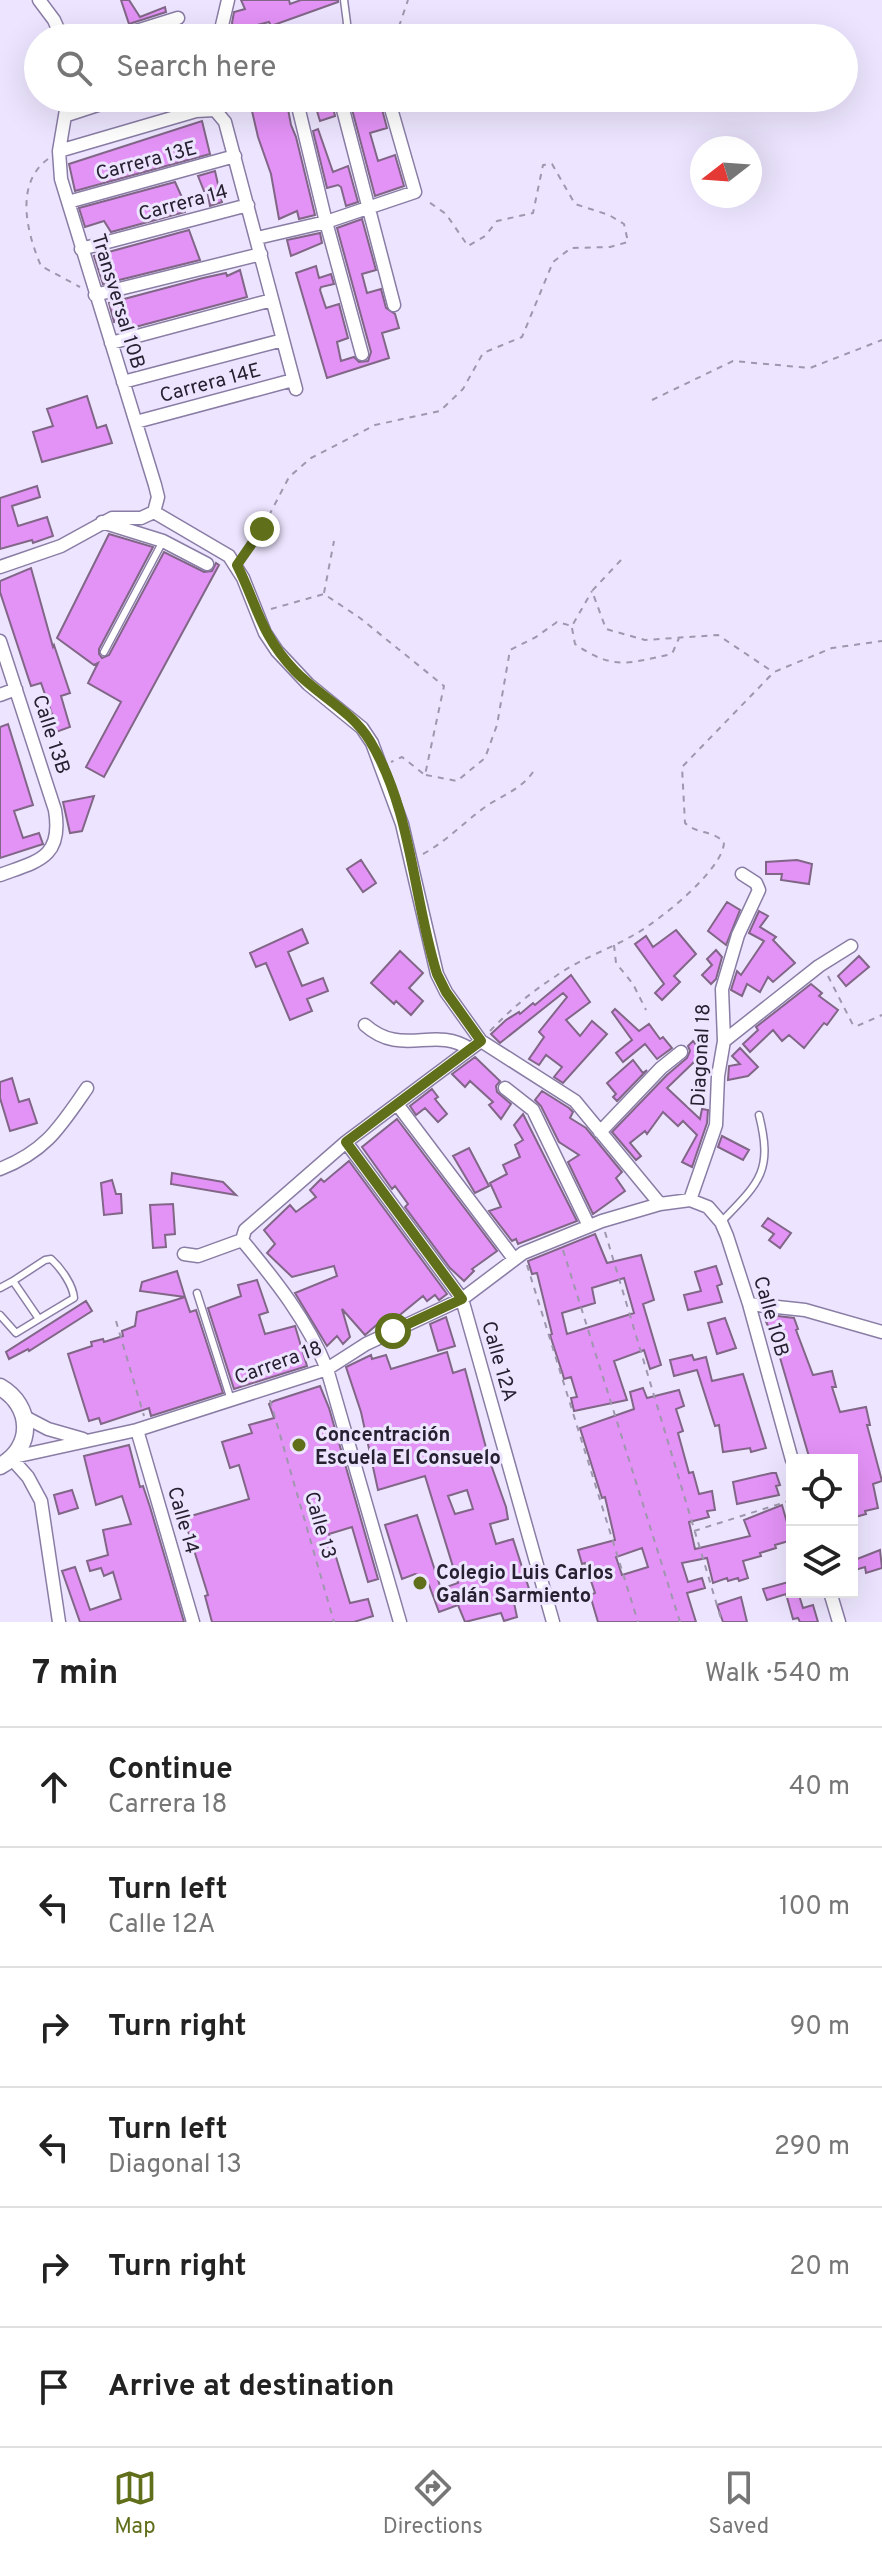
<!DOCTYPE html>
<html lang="en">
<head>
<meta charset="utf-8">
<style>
	:root { --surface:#fff; --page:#f6f6f6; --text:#222; --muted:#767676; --line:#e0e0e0; --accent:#5f6f1a }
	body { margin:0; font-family:Overpass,sans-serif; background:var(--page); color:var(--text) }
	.controls { position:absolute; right:24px; bottom:24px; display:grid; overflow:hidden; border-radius:0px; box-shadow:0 8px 32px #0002 }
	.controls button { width:72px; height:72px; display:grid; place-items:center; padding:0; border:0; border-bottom:2px solid var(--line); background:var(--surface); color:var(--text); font:40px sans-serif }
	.compass { position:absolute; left:690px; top:136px; width:72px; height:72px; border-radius:50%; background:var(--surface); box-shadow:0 8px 32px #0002; rotate:253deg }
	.stop { position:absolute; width:24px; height:24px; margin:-18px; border:6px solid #5f6f1a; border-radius:50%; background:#fff }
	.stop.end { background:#5f6f1a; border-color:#fff; box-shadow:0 2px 8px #0008 }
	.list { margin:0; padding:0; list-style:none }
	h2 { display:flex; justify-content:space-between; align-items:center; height:104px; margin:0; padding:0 32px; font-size:34px }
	h2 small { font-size:26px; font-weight:400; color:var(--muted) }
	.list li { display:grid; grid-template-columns:52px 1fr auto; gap:24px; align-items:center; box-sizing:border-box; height:120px; padding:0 32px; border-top:2px solid var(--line) }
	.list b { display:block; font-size:30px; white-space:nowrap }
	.list p { margin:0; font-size:26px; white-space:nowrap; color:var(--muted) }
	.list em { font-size:26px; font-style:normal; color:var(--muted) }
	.icon { flex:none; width:44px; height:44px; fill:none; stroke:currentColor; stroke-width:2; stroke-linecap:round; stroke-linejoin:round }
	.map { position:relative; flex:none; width:882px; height:1622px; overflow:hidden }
	.search { position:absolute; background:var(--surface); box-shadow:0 8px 32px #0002; left:24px; right:24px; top:24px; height:88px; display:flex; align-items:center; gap:20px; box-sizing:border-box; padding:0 28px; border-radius:44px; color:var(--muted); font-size:30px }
	.sheet { height:824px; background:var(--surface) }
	nav { display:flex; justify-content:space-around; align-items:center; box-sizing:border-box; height:112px; border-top:2px solid var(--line); background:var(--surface); font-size:22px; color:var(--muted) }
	nav a { display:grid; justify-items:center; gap:4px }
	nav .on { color:var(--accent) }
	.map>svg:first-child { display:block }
</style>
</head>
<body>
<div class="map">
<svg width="882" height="1622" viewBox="0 0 882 1622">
	<rect width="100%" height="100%" fill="#ede5ff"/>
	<!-- building -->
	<path fill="#e392f6" stroke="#816687" stroke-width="2" fill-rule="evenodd" d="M121,0H129L140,17L165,7L166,12L129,24Z
		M241,0H289L290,4L301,0H338V2L271,26L269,22L234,31L232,23L234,12L245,9Z
		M249,98H286L291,125L296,137L315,215L299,219L297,211L279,219L271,174L258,137Z
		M313,98H331L335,116L320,121Z
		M349,98H379L387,128L370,133L378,161L395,155L404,186L375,196Z
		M202,121L210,154L75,191L69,164Z
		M318,129L333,172L348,166L358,202L346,206L341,187L338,185L327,188L313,131Z
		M215,171L222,202L210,206L207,190L204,191L198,176Z
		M175,182L185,204V212L111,232L104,221L85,227L79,208Z
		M362,219L376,270L362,274L367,293L381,289L386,308L395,314L399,328L382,333L389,358L327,378L296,273L316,266L319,278L331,274L334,284L321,287L320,290L326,308L339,304L348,338L337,342L341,361L354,357L359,362L368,361L371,352L337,228Z
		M189,230L200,260L103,284L94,256Z
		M320,233L322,243L291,256L287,240Z
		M240,270L247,297L128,329L126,318L114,322L109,303L203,278L226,273L227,276Z
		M87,396L97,428L106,425L112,443L42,462L33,432L53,426L47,409Z
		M37,486L40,497L12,506L18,526L47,517L53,536L33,543L32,540L0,549V498Z
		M109,534L153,547L99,649V654L102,658L109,655L164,552L204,572L212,571L216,563L219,565L104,777L86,767L121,702L88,683L98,663L94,665L57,638Z
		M31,568L53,647L54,645L70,693L61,696L70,727L45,736L41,725L54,720L41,683L31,686L0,592V581Z
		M8,724L33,805L14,811L23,838L39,833L43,844L0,858V727Z
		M94,796L82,831L70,833L63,802Z
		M361,860L376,883L363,892L347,869Z
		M797,860L812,864L809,884L781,880L782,874H766V862Z
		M727,902L740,910L726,945L708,931Z
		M759,911L768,916L760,927L776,937L773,940L795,963L773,982L768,977L760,992L747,984L742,996L731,990L737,971L741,975L764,941L749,933Z
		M302,929L308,943L288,952L302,986L323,978L328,991L307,999L312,1011L290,1020L266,963L256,967L250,953Z
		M676,930L696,954L674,976L680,982L662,1000L655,993L664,984L635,944L646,936L653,947Z
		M716,950L722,957L716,979L711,984L702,975L712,965L707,959Z
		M400,951L423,973L409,988L423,1001L411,1015L396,1001L394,1004L371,983Z
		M859,956L869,967L846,986L838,976Z
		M571,975L590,1002L566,1020L580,1036L592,1021L607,1034L563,1083L554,1077L562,1067L546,1055L539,1065L529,1059L544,1037L539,1032L567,997L563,993L500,1043L491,1034L506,1020L519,1012L520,1014L533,1003L535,1005Z
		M811,984L822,993L819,996L838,1010L827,1025L824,1023L804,1048L789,1035L782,1041L773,1030L750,1052L743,1044L758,1030L756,1027Z
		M615,1009L639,1031L649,1024L660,1039L663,1037L672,1048L657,1059L645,1044L623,1062L616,1053L632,1040L612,1012Z
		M693,1041L708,1059L699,1068L694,1062L667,1088L700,1119L702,1109L708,1110L707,1123L692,1167L682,1162L697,1135L683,1121L678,1126L663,1112L647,1134L645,1131L630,1143L641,1156L636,1160L612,1132L667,1075L687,1058L690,1051L688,1046Z
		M740,1048L758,1067L748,1076L728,1080L729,1066L740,1064L732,1056Z
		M475,1057L500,1081L496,1086L497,1092L511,1104L501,1119L489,1105L493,1102L470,1081L465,1087L452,1074Z
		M633,1060L643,1073L647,1070L617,1101L613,1097L616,1094L607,1083Z
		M12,1078L19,1102L29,1099L37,1123L10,1131L0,1098V1082Z
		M432,1089L438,1097L435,1099L447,1114L438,1122L425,1108L416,1115L410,1106Z
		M542,1091L569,1108L573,1112L570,1118L586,1128L622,1172L616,1178L625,1191L593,1214L568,1162L579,1155L559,1142L541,1106L535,1100Z
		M523,1114L577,1221L518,1244L516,1239L512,1241L489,1211L501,1207L490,1183L507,1174L503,1165L520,1157L515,1145L523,1140L514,1125Z
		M397,1119L497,1251L472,1269L474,1271L464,1281L450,1268L405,1207L408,1204L395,1186L392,1189L362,1147Z
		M722,1136L749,1150L743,1160L718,1147Z
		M469,1148L489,1186L475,1193L453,1156Z
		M349,1161L447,1294L439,1300L435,1295L427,1301L423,1296L390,1323L384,1326L381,1321L365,1335L342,1309L350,1337L343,1344L337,1336L327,1346L295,1293L337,1276L334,1266L292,1277L267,1253L275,1244L264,1230L290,1205L296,1212L316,1197L310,1190L321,1179L324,1182Z
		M172,1173L223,1182L236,1195L171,1184Z
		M112,1180L116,1194H121L122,1213L104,1215L101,1183Z
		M173,1204L175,1234L165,1235L166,1247L153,1248L150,1205Z
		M768,1218L791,1233L780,1248L769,1240L774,1234L762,1226Z
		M595,1234L607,1263L641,1255L654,1300L643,1304L661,1365L650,1369L644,1350L614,1361L627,1400L574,1411L571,1398L577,1397L571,1377L564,1379L563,1375L550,1335L552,1334L537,1273L532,1274L528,1261ZM624,1278L634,1313L567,1334L562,1313L595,1303L592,1288Z
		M716,1266L722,1284L717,1286L722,1302L688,1310L684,1295L701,1291L695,1272Z
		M177,1271L185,1297L140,1291L142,1282Z
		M257,1280L268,1312L259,1315L265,1334L295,1326L307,1366L234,1389L208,1308L241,1296L238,1285Z
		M185,1297L190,1312L196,1310L223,1393L151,1416L149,1408L101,1424L99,1418L89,1421L68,1354L92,1346L91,1342L103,1339L104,1342L123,1336L122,1331L135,1326L137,1312Z
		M86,1301L92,1311L29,1351L28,1349L9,1359L6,1352Z
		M769,1315L794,1318L798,1329L796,1330L813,1375L832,1371L836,1387H832L840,1412L866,1407L870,1425H867L882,1481L873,1484L878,1508L865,1511L866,1514L852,1518V1502H854L852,1460H810L776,1344L764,1317Z
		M446,1317L455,1346L438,1351L430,1324Z
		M725,1318L736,1348L717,1354L708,1323Z
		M447,1352L453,1373L465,1369L489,1459L506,1507L508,1519L490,1524L496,1544L513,1539L530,1592L513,1598L517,1617L504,1621L501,1613L465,1622L458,1605L439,1612L426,1577L415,1574L402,1579L385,1525L417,1515L441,1589L458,1583L425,1476L378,1490L361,1412L346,1367L371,1355L372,1359L386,1355L391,1369ZM467,1490L473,1509L455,1514L448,1496Z
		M692,1355L694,1360L706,1357L712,1381L743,1374L766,1448L751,1452L750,1448L723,1452L719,1425L715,1426L697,1370L674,1376L670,1360Z
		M320,1386L329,1408L378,1579L368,1582L352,1527L329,1534L350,1603L368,1599L373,1616L354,1622H212L205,1596L208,1595L184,1518L249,1499L239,1465L230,1468L222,1442L252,1433L249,1425L274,1418L269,1404L274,1401Z
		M643,1388L647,1398L679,1390L684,1406L676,1409L683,1431L678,1433L689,1473L693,1472L699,1494L712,1491L715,1510L707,1511L709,1517L689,1522L695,1549L750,1536L744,1520L782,1505L792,1540L775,1545L776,1548L760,1553L761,1556L743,1561L748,1578L739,1581L738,1578L728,1581L727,1578L713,1583L707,1558L682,1563L688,1582L702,1578L705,1588L687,1593L696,1622H598L590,1595L595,1593L585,1563L582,1564L578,1550L615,1540L605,1497L602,1498L580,1428L634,1409L630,1392ZM642,1548L648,1567L622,1575L616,1557Z
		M129,1445L140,1487L143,1486L150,1507L184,1622H80L62,1571L75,1567L90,1610L121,1599L113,1572L104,1576L101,1568L90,1571L87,1561L108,1555L103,1530L131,1524L122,1496L96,1505L84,1456Z
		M772,1473H776L780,1485L776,1486L779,1495L737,1504L733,1482Z
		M72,1490L78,1508L59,1514L54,1495Z
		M880,1550L882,1568L866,1573L865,1567L852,1571V1561Z
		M792,1581V1592H798L803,1608L813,1605L818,1622H800L798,1618L793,1619L786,1594L767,1600L763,1589Z
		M741,1597L747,1622H723L717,1605Z"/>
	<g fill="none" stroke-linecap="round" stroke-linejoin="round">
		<defs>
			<path id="lane" d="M344,0L347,23L344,38
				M104,652L163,541
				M721,1222C760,1182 773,1171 759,1115
				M13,1281L45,1260L51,1259C61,1268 73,1285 74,1298L39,1319
				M0,1288L13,1281L39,1319L16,1333L0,1315
				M197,1293L231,1400"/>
			<path id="street" d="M39,0L54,20L62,38
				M114,38L178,18
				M219,38L228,0
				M68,98L59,151L61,179L155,485L158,497L154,512
				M296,98L326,222L362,354
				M340,98L394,305
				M67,115L119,98
				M59,151L196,111L215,110L225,122L296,389
				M68,202L235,156
				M257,238L326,222L415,192L388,98
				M81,249L248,205
				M95,295L261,254
				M111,343L272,300
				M123,382L283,340
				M136,422L293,380
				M154,512L229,556L243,578L265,633L277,651L308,684L362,728L372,743L402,824L437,974L446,992L481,1041L575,1101L660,1204
				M102,522L163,541L207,564
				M0,567L61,546L112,518H141L154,512
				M0,641L55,810C63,858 38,861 0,875
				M0,695L16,689
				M365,1025C402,1058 434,1025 470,1049
				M724,1041L819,966L851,946
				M505,1088L533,1110L589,1226
				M397,1104L514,1259
				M600,1132L661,1068L681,1052
				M346,1142L462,1299L553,1622
				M0,1169C46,1151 60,1127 87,1088
				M690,1200L716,1125L718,1076L724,1041L722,989L738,935L759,890L756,883L742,874
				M242,1240C276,1281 307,1320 327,1369L400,1622
				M242,1240L245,1230L346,1142L481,1041
				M184,1254L198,1256L242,1240
				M749,1304L805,1310L882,1332
				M25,1417L48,1429L83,1439
				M137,1430L193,1622
				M14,1457L137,1430L327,1369L366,1344L462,1299L523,1253L602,1221L660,1204L690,1200L708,1207L721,1222L727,1236L749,1304L792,1460
				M12,1459L28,1477L41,1501L59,1622
				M830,1592L839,1622"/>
			<path id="secondary" d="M0,1387C33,1406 34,1448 0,1466"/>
		</defs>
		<!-- lane casing -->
		<use href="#lane" stroke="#8a7da5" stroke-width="9"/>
		<!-- street casing -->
		<use href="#street" stroke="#8a7da5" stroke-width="15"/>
		<!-- secondary casing -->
		<use href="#secondary" stroke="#8a7da5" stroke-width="19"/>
		<!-- path -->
		<path stroke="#9e97ad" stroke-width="2" stroke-dasharray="6 6" stroke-linecap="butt" d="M395,38L408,0
			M48,159C14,184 27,233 41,266L80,287
			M652,400L733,361L810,368L882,340
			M243,556L262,529L289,477L311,458L375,425L440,411L463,389L483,353L522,337L553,262L571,248L610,247L628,242L624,224L609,215L575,204L552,164L543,165L533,213L497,221L485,236L468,246L446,214L426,200
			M621,560L592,591L606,629L645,640L718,635L773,672
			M324,593L334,541
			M271,609L324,594L360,618L444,686L425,775L402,757L391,762
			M572,628L575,644C614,671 628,663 672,654L679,638
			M426,775L457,781L485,758L497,725L510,650L536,637L557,622L572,626L592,591
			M423,854C447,841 465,821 488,805C504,795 522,788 533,772
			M614,945L616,963L633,984L646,1010
			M828,976L853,1025L857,1026L882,1015
			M490,1031C510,1010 531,992 556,976C581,958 611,949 637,933C660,920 724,869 724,842C710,829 698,835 685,823L682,767L774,672L832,648L882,641
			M605,1232L722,1622
			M563,1250L680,1622
			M527,1265L638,1622
			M116,1321L144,1416
			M270,1400L334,1622
			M694,1531L792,1500"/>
		<!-- lane -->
		<use href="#lane" stroke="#fff" stroke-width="6"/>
		<!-- street -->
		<use href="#street" stroke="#fff" stroke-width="12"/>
		<!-- secondary -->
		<use href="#secondary" stroke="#fff" stroke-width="16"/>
	</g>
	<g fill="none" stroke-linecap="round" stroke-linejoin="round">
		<!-- route -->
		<path stroke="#5f6f1a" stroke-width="10" d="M262,529L237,565C258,607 260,634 295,671C318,695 352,711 370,741C412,810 413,898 437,974L446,992L481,1041L346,1142L462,1299L393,1331"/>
	</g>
	<!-- markers -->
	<g fill="#5f6f1a" stroke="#ede5ff" stroke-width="3">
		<circle cx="299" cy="1445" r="8"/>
		<circle cx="420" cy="1583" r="8"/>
	</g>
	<g text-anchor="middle" stroke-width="6" stroke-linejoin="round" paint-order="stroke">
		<!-- street labels -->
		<g font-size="20" fill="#262030" stroke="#ede5ff">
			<text transform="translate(146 160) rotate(-15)" y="7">Carrera 13E</text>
			<text transform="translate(183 202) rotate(-15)" y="7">Carrera 14</text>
			<text transform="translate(119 301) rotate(73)" y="7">Transversal 10B</text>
			<text transform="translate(210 382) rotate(-15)" y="7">Carrera 14E</text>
			<text transform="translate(52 734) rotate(72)" y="7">Calle 13B</text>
			<text transform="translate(700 1055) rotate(-87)" y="7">Diagonal 18</text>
			<text transform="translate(772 1316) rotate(74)" y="7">Calle 10B</text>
			<text transform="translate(500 1361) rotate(74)" y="7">Calle 12A</text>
			<text transform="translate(278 1362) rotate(-20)" y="7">Carrera 18</text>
			<text transform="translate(184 1520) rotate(74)" y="7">Calle 14</text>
			<text transform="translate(321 1525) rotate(74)" y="7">Calle 13</text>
		</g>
		<!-- poi labels -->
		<g font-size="20" font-weight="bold" fill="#262030" stroke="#ede5ff" text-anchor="start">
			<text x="315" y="1441">Concentración<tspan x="315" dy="23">Escuela El Consuelo</tspan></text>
			<text x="436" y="1579">Colegio Luis Carlos<tspan x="436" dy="23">Galán Sarmiento</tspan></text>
		</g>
	</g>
</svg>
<div class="controls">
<button><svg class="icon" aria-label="locate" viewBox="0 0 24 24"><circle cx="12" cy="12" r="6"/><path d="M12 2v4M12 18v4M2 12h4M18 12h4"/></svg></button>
<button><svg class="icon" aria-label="layers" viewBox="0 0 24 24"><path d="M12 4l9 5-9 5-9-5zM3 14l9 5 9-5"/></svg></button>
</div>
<svg class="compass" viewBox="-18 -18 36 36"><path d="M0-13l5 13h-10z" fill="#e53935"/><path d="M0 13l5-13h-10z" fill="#767676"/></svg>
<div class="stop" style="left:393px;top:1331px"></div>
<div class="stop end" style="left:262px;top:529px"></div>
<div class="search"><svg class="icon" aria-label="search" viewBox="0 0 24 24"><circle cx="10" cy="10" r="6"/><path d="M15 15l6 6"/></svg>Search here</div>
</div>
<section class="sheet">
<h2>7 min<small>Walk · 540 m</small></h2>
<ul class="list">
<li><svg class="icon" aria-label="ahead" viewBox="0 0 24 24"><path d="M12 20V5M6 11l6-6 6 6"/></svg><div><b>Continue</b><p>Carrera 18</p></div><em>40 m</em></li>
<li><svg class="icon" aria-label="left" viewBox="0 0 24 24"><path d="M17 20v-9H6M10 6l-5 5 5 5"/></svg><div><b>Turn left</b><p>Calle 12A</p></div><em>100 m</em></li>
<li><svg class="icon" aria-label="right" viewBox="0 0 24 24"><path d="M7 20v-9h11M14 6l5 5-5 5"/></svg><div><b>Turn right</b></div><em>90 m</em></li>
<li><svg class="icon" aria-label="left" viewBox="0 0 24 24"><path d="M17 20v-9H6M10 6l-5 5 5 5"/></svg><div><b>Turn left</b><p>Diagonal 13</p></div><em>290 m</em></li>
<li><svg class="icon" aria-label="right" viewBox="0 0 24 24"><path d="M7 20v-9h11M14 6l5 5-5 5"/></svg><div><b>Turn right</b></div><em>20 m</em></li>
<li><svg class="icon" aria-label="arrive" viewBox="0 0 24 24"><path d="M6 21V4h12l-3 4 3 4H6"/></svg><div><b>Arrive at destination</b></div></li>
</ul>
</section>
<nav>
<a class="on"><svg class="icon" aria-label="map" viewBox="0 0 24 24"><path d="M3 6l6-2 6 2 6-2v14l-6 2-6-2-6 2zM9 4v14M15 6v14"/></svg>Map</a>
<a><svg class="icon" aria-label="directions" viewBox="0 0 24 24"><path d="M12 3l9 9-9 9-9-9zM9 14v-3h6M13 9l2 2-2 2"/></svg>Directions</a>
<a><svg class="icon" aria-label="saved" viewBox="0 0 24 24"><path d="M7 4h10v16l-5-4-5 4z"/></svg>Saved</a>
</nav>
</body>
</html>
